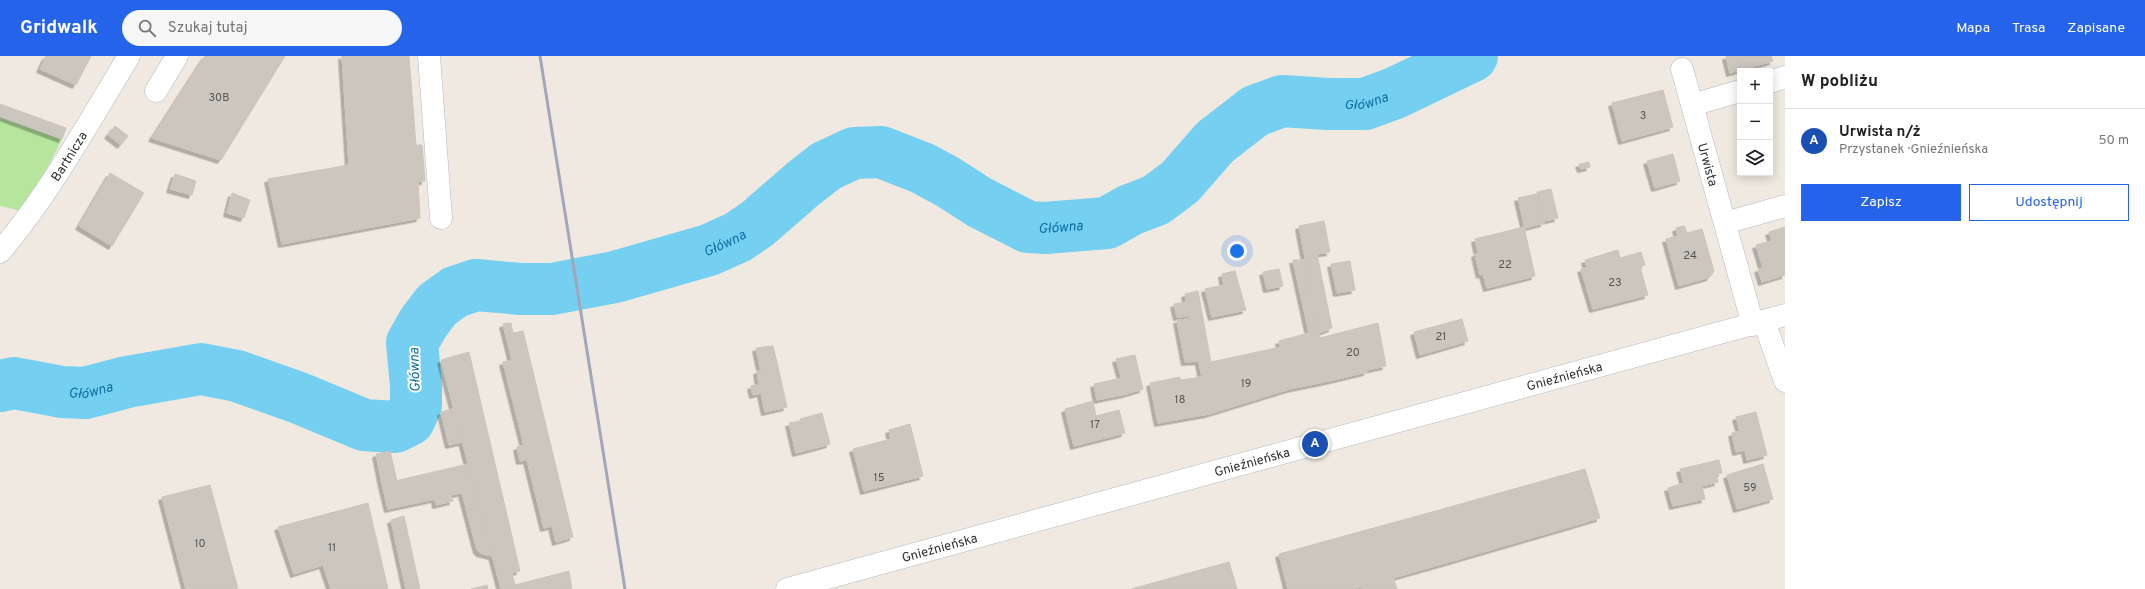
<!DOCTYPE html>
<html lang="pl">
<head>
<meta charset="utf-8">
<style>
	:root { --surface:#fff; --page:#f6f6f6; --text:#222; --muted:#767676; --line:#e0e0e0; --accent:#2563eb }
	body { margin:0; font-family:Overpass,sans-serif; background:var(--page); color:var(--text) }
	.controls { position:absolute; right:12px; top:12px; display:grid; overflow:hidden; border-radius:0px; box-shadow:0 2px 10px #0003 }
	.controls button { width:36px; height:36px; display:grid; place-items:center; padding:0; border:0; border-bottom:1px solid var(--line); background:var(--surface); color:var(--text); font:20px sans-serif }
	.you { position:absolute; left:1237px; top:195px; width:14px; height:14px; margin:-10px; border:3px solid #fff; border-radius:50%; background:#1a73e8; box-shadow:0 0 0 6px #1a73e833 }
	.badge { display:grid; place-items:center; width:26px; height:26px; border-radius:50%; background:var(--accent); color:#fff; font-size:13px; font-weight:700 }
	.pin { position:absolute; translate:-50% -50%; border:2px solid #fff; box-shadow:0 1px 4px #0006 }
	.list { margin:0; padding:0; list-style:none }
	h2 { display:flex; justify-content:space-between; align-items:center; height:52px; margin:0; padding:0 16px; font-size:17px }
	h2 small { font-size:13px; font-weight:400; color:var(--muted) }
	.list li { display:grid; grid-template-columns:26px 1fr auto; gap:12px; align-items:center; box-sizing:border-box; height:64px; padding:0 16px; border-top:1px solid var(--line) }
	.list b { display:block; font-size:15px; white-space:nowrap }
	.list p { margin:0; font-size:13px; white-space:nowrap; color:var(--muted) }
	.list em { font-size:13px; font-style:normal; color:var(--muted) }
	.actions { display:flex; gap:8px; padding:12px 16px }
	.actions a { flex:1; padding:9px 0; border:1px solid var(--accent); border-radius:0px; text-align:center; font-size:14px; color:var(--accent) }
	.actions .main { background:var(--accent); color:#fff }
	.icon { flex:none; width:22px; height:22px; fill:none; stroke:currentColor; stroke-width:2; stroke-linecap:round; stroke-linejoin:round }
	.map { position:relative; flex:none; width:1785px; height:533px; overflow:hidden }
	header { display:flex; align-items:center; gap:24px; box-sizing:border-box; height:56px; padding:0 20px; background:var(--accent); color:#fff }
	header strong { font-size:19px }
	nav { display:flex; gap:22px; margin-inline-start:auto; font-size:14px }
	.search { width:280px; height:36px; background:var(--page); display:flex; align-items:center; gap:10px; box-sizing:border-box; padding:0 14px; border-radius:22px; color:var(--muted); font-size:15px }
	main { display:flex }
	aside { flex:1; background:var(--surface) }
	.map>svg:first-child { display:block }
</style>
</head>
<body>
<header>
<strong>Gridwalk</strong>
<div class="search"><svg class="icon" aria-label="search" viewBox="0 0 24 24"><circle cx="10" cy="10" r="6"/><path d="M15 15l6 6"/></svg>Szukaj tutaj</div>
<nav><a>Mapa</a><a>Trasa</a><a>Zapisane</a></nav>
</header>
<main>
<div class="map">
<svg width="1785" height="533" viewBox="0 0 1785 533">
	<defs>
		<filter id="shadow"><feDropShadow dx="-3.5" dy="3.5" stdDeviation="0" flood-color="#0004"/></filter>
	</defs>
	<rect width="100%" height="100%" fill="#efe9e1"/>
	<!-- green -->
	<path fill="#b6e59e" d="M0,62L62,83L25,156L0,150Z"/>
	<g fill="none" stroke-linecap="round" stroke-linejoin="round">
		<!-- river -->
		<path stroke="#75cff0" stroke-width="52" id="s1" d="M0,330L14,327L62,336L85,337L127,326L201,313L237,320L299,342L364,369L395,371L409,364L416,349V329L412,287L424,266L437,249L455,236L476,229L521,233H552L615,221L709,194L738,181L757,168L803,128L826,110L854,97L881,96L922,112L948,126L979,146L1028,171L1045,172L1107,167L1130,154L1156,144L1180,126L1215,86L1255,55L1282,45L1328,48H1365L1395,37L1472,0"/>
	</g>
	<!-- building -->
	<path fill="#cbc7bf" stroke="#cbc5ba" filter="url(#shadow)" d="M46,0H91L76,29L40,13Z
		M205,0H285L221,104L152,82Z
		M342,0H409L416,89H422L425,125H418L420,162L282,188L268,123L349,109Z
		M1726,0H1771L1773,5L1730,17Z
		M1663,34L1673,71L1622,85L1612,47Z
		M0,48L66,72L62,83L0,60Z
		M115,70L128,80L121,89L108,79Z
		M1673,98L1680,125L1655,132L1647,105Z
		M1589,106L1590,111L1581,113L1579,108Z
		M110,117L144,137L112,190L79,170Z
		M175,118L196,125L192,139L170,133Z
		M1551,133L1558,162L1544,165L1537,136Z
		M232,137L250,144L244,162L227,157Z
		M1537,138L1544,167L1525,172L1518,142Z
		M1324,165L1330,196L1317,198L1332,272L1319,277L1299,170Z
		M1684,170L1687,177L1702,173L1714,215L1710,221L1679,230L1666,183L1678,180L1676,172Z
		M1524,171L1535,220L1487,232L1483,218L1480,219L1475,198L1478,197L1475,183Z
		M1785,171V219L1762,226L1758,213L1763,212L1756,189L1772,185L1769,176Z
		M1618,194L1620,202L1641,196L1645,209L1640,211L1648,239L1593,253L1581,213L1587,211L1585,204Z
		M1293,204H1304L1319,277H1309Z
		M1350,205L1355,234L1337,237L1331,208Z
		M1279,213L1283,230L1267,233L1263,216Z
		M1235,215L1238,226L1224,230L1222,218Z
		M1238,226L1246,254L1212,261L1205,233Z
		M1198,235L1211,306L1200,311L1185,238Z
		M1187,246L1190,260L1177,261L1174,248Z
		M1190,263L1199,305L1185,306L1177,264Z
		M1462,263L1468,285L1420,299L1414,276Z
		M511,267L513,277L523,275L573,481L556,486L552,470L544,472L527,404L520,405L517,391L524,389L503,306L512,304L503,268Z
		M1378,267L1386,310L1367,314V316L1329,325L1320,282Z
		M1309,277H1319L1329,325L1290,333L1279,285Z
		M773,290L778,311L761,315L756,292Z
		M1281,291L1290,333L1209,358L1200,311L1211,306Z
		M469,296L520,515L512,517L515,529L501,533L441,304Z
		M1135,299L1143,333L1126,338L1116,303Z
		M778,311L787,351L765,356L761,337L753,339L751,330L759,328L757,315Z
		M1180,321V324L1202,321L1209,358L1158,367L1150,327Z
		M1122,322L1126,338L1097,344L1094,328Z
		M1093,345L1096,360L1119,354L1125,377L1074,390L1065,353Z
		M453,353L462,386L449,389L441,356Z
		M1756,356L1767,399L1747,404L1745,394L1736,396L1732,377L1740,375L1736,361Z
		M822,357L830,388L808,394L800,363Z
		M801,365L808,394L796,397L789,367Z
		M910,368L923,420L864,435L853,393L891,383L889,374Z
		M390,395L397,425L382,428L376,398Z
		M1719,404L1722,417L1716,418L1718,426L1702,430L1705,443L1673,450L1668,432L1684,427L1680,413Z
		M468,408L474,434L451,439L453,445L436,449L435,443L388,453L382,428Z
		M1763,408L1773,443L1737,453L1727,419Z
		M1585,413L1600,462L1446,507L1432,456Z
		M210,429L238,533H186L162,441Z
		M474,434L490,493L492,500L480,497L477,494L462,437Z
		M368,447L388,533H331L323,509L294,518L278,471Z
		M1432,456L1446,507L1354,533H1288L1279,498Z
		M404,460L420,533H406L391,464Z
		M1229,506L1237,533H1131Z
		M569,515L572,533L503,532L515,529Z
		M1393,522L1397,533H1362L1361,531Z
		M487,529L488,533H471Z"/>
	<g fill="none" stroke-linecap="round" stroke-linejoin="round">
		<defs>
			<g id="minor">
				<path d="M429,0L441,162"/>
				<path id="s2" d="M1682,13L1753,269"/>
				<path d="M1770,26L1785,21"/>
				<path d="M156,35L177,0"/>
				<path d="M1692,49L1740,35"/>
				<path d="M1725,167L1785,150"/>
				<path id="s3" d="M0,196C50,137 89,66 129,0"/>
				<path d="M1764,265L1785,325"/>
				<path id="s4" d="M787,533L1785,259"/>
			</g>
		</defs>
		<!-- minor casing -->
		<use href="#minor" stroke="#b4b7c1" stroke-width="23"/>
		<!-- minor -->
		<use href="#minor" stroke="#fff" stroke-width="22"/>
		<!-- rail -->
		<path stroke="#a3a6b8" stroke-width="3" d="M540,0L625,533"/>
	</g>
	<g text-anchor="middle" stroke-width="4" stroke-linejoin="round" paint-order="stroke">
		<!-- number labels -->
		<g font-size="11" fill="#555452">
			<text x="219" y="45">30B</text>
			<text x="1643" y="63">3</text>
			<text x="1690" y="203">24</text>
			<text x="1505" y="212">22</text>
			<text x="1615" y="230">23</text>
			<text x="1441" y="284">21</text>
			<text x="1353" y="300">20</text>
			<text x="1246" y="331">19</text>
			<text x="1180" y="347">18</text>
			<text x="1095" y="372">17</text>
			<text x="879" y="425">15</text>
			<text x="1750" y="435">59</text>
			<text x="200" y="491">10</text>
			<text x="332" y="495">11</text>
		</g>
		<!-- street labels -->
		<g font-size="13" fill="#2e2e2e" stroke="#fff">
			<text dy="5" stroke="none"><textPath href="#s3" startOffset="118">Bartnicza</textPath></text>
			<text dy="5" stroke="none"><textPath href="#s2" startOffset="99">Urwista</textPath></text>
			<text dy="5" stroke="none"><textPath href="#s4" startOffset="806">Gnieźnieńska</textPath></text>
			<text dy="5" stroke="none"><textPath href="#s4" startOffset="482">Gnieźnieńska</textPath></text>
			<text dy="5" stroke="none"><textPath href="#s4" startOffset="158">Gnieźnieńska</textPath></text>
		</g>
		<!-- water labels -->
		<g font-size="14" font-style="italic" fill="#0d6fa3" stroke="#fff">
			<text dy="5" stroke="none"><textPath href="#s1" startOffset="1580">Główna</textPath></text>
			<text dy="5" stroke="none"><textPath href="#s1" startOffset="1232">Główna</textPath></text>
			<text dy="5" stroke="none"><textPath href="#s1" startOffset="848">Główna</textPath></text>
			<text transform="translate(414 314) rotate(-92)" y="5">Główna</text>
			<text dy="5" stroke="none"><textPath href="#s1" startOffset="92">Główna</textPath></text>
		</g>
	</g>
</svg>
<div class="controls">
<button>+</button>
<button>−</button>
<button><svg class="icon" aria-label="layers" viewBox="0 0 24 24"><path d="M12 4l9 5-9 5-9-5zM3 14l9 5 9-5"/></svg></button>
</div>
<div class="you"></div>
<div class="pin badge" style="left:1315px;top:388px;background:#1a4fb4">A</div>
</div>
<aside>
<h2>W pobliżu<small></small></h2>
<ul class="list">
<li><span class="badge" style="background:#1a4fb4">A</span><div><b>Urwista n/ż</b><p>Przystanek · Gnieźnieńska</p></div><em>50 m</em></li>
</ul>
<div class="actions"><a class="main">Zapisz</a><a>Udostępnij</a></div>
</aside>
</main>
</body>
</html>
